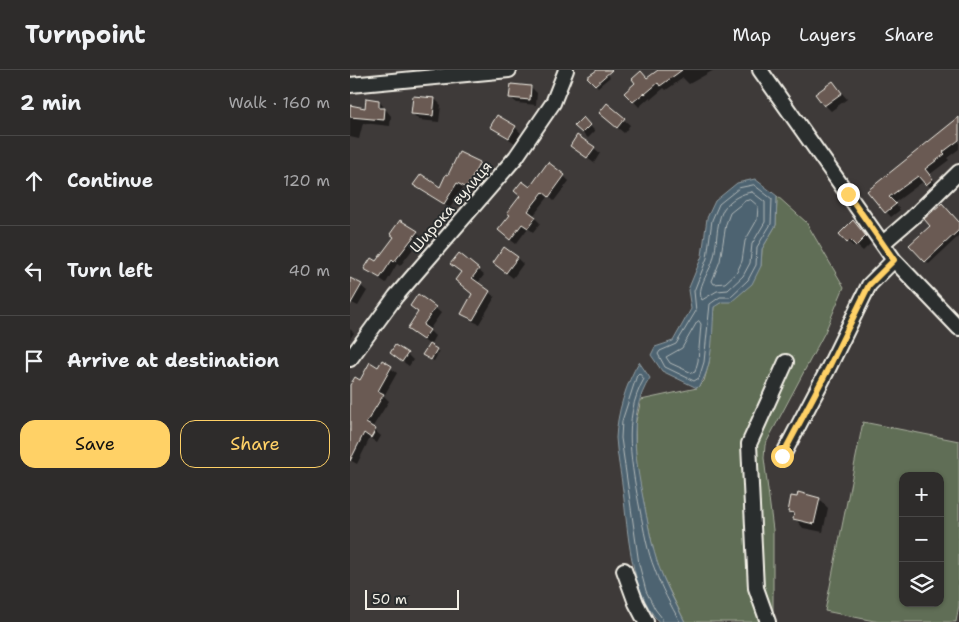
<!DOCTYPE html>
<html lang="en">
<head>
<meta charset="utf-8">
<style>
	:root { --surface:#2e2c2b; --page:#363433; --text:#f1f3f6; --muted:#a7a7a9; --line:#494847; --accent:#ffd166 }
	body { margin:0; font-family:"Shantell Sans",sans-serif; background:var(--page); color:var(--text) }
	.controls { position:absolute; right:15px; bottom:15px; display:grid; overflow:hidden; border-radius:10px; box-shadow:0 1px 4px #0004 }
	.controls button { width:45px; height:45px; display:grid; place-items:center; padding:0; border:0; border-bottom:1px solid var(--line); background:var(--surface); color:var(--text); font:25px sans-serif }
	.scale { position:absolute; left:15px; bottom:12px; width:94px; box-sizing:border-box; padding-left:5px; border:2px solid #f4f1e8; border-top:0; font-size:14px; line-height:18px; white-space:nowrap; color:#f4f1e8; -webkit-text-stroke:4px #2a2d2e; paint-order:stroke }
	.stop { position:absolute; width:15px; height:15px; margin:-11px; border:4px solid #ffd166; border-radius:50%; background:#fff }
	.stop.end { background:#ffd166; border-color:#fff; box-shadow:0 1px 5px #0008 }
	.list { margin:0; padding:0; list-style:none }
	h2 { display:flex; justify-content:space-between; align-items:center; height:65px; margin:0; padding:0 20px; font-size:21px }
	h2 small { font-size:16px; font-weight:400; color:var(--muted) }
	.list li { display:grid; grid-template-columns:32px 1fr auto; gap:15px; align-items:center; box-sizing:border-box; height:90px; padding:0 20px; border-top:1px solid var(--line) }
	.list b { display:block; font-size:19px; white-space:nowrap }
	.list em { font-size:16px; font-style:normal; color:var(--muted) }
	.actions { display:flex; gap:10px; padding:15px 20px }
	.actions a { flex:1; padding:11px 0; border:1px solid var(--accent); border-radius:15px; text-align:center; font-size:18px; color:var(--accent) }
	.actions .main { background:var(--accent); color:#111 }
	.icon { flex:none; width:28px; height:28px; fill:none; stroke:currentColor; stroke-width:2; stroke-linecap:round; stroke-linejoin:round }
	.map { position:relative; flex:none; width:609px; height:552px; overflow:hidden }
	header { display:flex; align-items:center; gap:30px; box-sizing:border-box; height:70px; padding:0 25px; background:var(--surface); border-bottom:1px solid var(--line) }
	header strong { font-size:24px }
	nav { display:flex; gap:28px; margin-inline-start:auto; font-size:18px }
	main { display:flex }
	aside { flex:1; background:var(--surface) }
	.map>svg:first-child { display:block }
</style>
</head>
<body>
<header>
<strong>Turnpoint</strong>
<nav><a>Map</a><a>Layers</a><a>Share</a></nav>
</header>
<main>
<aside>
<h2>2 min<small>Walk · 160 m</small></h2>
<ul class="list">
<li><svg class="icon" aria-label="ahead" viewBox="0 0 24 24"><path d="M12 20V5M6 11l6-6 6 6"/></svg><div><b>Continue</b></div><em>120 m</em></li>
<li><svg class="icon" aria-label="left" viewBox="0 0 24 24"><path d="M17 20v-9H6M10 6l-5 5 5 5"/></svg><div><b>Turn left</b></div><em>40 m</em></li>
<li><svg class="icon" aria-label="arrive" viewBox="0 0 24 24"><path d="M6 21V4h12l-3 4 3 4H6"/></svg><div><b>Arrive at destination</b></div></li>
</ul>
<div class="actions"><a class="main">Save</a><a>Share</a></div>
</aside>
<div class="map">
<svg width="609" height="552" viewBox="0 0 609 552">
	<rect width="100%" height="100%" fill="#3e3a39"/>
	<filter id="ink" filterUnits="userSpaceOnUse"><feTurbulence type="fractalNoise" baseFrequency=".02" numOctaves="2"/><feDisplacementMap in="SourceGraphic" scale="10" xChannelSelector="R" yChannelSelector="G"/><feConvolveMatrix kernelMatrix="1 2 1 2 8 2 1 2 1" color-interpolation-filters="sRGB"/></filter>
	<g filter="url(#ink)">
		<!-- green -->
		<path fill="#606e56" stroke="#aab09f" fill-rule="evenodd" d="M427,126L456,152L494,217L475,262L415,375L414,388L423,460V552H335L309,499L303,479L286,395L285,355L291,330L347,318L354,311L359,293L364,236L372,232L411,196L412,179L426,155Z
			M513,352L609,371V535L606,552H529L475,541ZM553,406H590V533H553Z"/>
		<!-- water -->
		<path fill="#4d6371" stroke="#909ca1" d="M405,109L427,126L426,155L412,179L411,196L402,214L381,232H372L364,237C362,260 364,301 347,318L312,301L301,285L305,277L323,271L341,239L338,220L352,186L357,148L365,131L387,113Z
			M289,292L300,308C275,346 287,397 295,438C299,458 302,478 309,497C316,516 326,534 335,552H309C280,520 278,462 273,421C271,403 267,386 266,368C267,344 276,313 289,292Z"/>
		<!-- shadow -->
		<path fill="#0007" d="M249,0H253L260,7L248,17L239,7Z
			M312,0H364L339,14L333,8L316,20L314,18L301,29L300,27L289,37L276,23Z
			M483,13L497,29L481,41L475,35Z
			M181,17L187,23L186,35L167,33L161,28Z
			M85,29L91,35L89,52L69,50L63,44Z
			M29,31L41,46L40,56L13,53L9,69L0,67V36L16,40Z
			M257,35L280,55L274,63L257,49Z
			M233,49L245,61L238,68L226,56Z
			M142,57H165L171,63L165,73L148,62Z
			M605,61L609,65V79L597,88L599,90L579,105L587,115L582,119L574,111L544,133L550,140L541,147L519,122Z
			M221,76L244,78L250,83L244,93Z
			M110,84L130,93L136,99L123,123L113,118L100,138L70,120L65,115L90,119L99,107Z
			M214,106L219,111L204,131L199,126L183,146L190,153L183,162L178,158L166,174L154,165L180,119Z
			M609,151V166L579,194L561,175Z
			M509,157L521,173L513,181L506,175L504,177L491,164Z
			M67,162L72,167L50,196L47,194L36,213L16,199Z
			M167,188L173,194L163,208L144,193Z
			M128,200L134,205L127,214L145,227L129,254L118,249L113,244L123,224L112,215Z
			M0,209L11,216L17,221L8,236L0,232Z
			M85,238L91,243L79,260L85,266L80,275L59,259L69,243Z
			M0,259L4,263L0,269Z
			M86,280L89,282L84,291L77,287Z
			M41,283L57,284L63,290L59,296Z
			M32,292L47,303L34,326L39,331L22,358L31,366L27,373L20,368L7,394L0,390V317L28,299Z
			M469,429L478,438L473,462L453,458L439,441Z"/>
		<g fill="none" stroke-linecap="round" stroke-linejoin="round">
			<!-- shore -->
			<path stroke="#b1b8b8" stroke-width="1" d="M404,115L422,129L421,154L407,177L406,195L398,210L380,227H370L360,234L354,292L349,308L344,311L315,297L308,284L310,281L326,274L346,241L344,221L357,188L362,150L369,134L389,118Z
				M402,122L415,132V152L402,174L400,193L393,206L378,220L367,221L352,230C346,218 359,203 363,190C368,174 365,156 373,140C379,130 392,123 402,122Z
				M401,130L408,136L407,150L395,171L392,191L387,202L375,213L364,214L362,211L370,191L376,154L380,143L395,131Z
				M349,251L351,254L348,291L345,302L342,303L320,293L316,287L332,278L347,252Z
				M312,552V548L305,539L296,521L289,494L271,368L272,351L287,305L289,303L294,309C271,349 282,397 290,440C294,460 297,481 305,500C311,518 321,535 330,552"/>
		</g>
		<!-- building -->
		<path fill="#6b5a53" stroke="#f4f1e8" d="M247,0H262L245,15L237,7Z
			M308,0H332L310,16L308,13L295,24L294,23L283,32L274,23L285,13L282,9L291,1L297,8Z
			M483,11L492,23L474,36L465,24Z
			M161,14L181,16L180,30L159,28Z
			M63,26L85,28L83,46L61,44Z
			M16,28L29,30V38H35L34,50L0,47V35L15,38Z
			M257,33L275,48L267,58L249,43Z
			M147,45L166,56L159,68L140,57Z
			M233,47L240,55L232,63L224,56Z
			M609,47V70L593,82L595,84L575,99L583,109L576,115L568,106L539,127L546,134L535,143L517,121Z
			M227,65L245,77L237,88L220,76Z
			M109,82L130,92L117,118L107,113L94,134L63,115L71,104L90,117L96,104L98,105Z
			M198,92L215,105L199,127L193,122L178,141L186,147L178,158L172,154L160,170L148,160L160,145L157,143L170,126L164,121L172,111L180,117Z
			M592,133L609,152V160L575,192L559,175L580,156L574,149Z
			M50,150L68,161L44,192L42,190L30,208L14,199L21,188L26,191L44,167L40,164Z
			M503,150L516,166L506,176L500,170L497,173L489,164Z
			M154,177L168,187L156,203L143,193Z
			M109,183L129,199L122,208L140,221L123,250L111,244L122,224L105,210L111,202L100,194Z
			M0,208L12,214L0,235Z
			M68,224L86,237L73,255L80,260L73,270L57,259L68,242L60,236Z
			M79,274L87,279L81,290L72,285Z
			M45,275L58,283L52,292L40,283Z
			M32,290L42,296L28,321L34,324L16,353L26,359L21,368L14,363L0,391V315L5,307L10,310L20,292L28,297Z
			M448,422L470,428L464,454L443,449L444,443L438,442L441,426L447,427Z"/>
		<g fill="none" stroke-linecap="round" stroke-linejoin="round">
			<defs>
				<path id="minor" d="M410,0L544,190L609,258
					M0,15L159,0
					M533,173L562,148L609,102
					M0,289L46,226L166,87L203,33L216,0
					M432,387L478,299L519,215L544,190
					M274,500L286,533L296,552
					M418,552L406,518L399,374L436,292"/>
			</defs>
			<!-- minor casing -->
			<use href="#minor" stroke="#f4f1e8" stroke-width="18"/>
			<!-- minor -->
			<use href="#minor" stroke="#2a2d2e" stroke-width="14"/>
		</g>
	</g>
	<g fill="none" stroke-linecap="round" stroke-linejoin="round" filter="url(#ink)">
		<!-- route -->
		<path stroke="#ffd166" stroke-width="6" d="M432,386L478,299L519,215L544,190L498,124"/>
	</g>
	<g text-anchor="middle" stroke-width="4" stroke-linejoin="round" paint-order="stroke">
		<!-- street labels -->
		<g font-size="15" fill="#f4f1e8" stroke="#2a2d2e">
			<text transform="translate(101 137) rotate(-49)" y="5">Широка вулиця</text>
		</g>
	</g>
</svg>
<div class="controls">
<button>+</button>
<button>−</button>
<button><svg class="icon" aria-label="layers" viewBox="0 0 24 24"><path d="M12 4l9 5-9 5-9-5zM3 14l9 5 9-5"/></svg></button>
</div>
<div class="scale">50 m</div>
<div class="stop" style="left:432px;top:386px"></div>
<div class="stop end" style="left:498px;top:124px"></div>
</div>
</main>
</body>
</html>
